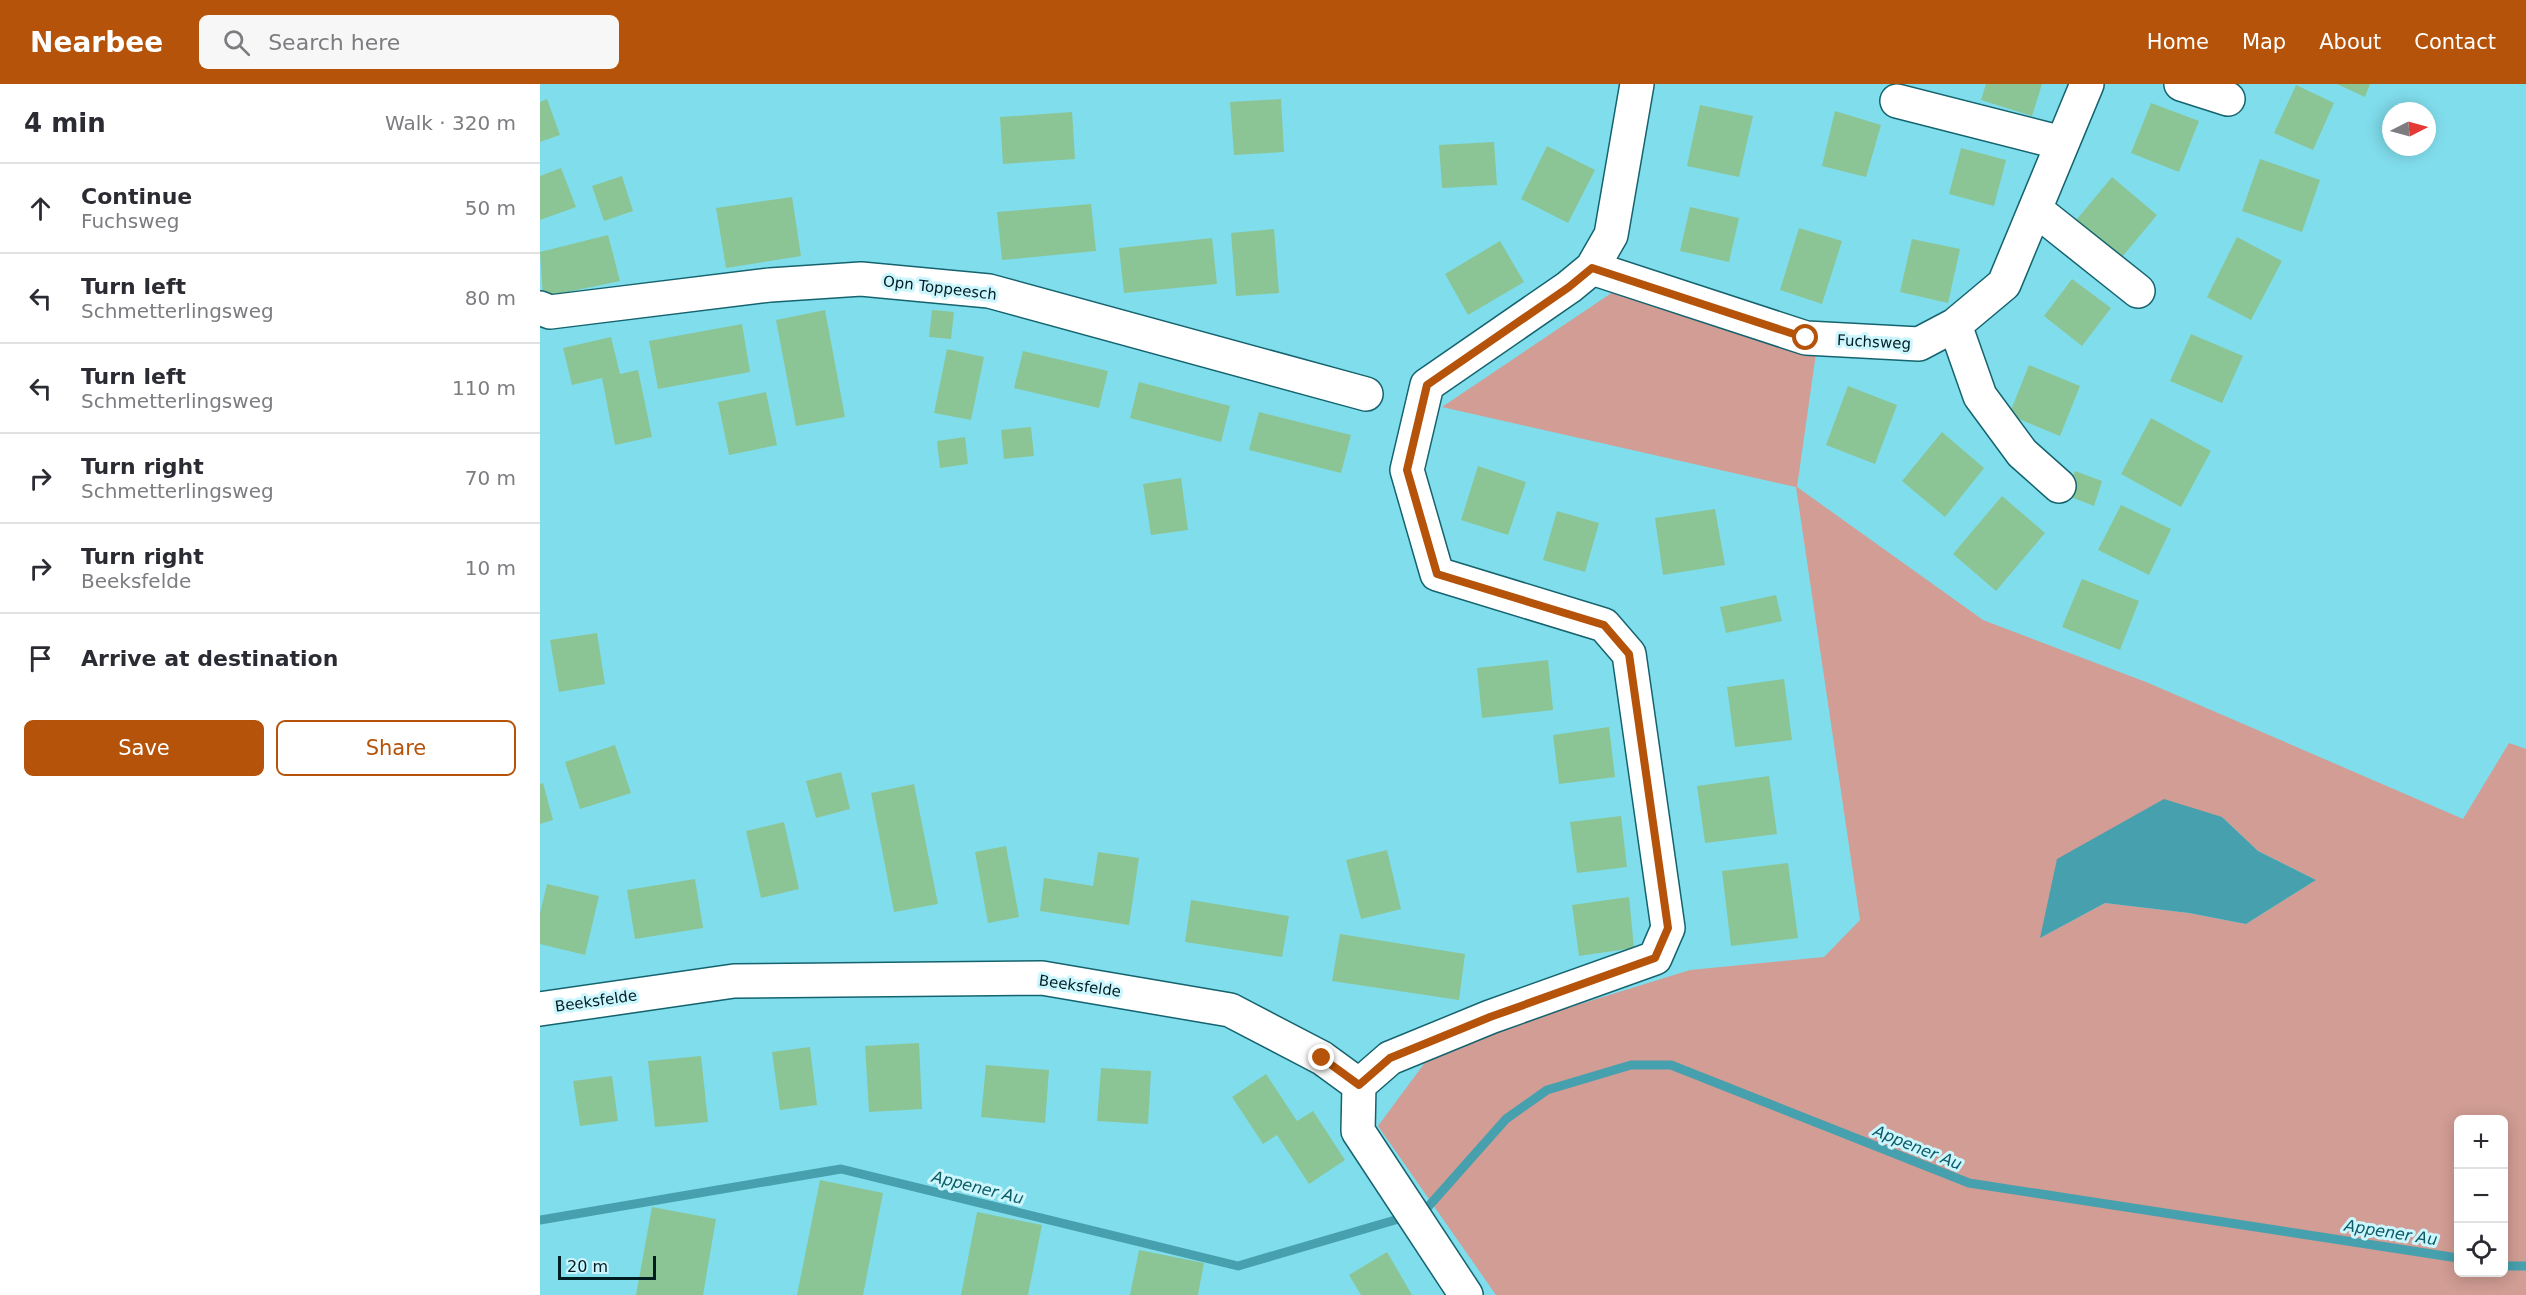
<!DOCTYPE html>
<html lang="en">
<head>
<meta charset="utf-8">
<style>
	:root { --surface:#fff; --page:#f7f7f7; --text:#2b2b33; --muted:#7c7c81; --line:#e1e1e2; --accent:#b45309 }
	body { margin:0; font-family:"DejaVu Sans",sans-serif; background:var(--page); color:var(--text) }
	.controls { position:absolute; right:18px; bottom:18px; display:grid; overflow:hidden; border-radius:9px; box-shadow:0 3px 15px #0003 }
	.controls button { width:54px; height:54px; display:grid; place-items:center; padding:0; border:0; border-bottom:2px solid var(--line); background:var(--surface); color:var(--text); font:30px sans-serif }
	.compass { position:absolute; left:1842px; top:18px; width:54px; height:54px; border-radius:50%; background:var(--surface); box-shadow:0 3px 15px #0003; rotate:84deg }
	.scale { position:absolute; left:18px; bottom:15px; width:98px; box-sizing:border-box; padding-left:6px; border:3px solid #001d22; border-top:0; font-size:16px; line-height:21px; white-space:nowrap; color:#001d22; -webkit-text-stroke:4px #cbf6fd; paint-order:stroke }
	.stop { position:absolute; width:18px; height:18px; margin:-14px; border:4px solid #b45309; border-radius:50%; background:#fff }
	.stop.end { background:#b45309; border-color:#fff; box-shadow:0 2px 6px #0008 }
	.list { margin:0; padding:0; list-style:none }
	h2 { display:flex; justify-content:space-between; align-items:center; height:78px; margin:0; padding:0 24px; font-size:26px }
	h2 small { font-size:20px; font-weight:400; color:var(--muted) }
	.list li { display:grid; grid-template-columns:39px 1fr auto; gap:18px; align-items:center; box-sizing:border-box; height:90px; padding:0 24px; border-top:2px solid var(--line) }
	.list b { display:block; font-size:22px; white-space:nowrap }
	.list p { margin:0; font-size:20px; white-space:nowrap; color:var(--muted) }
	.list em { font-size:20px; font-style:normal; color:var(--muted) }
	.actions { display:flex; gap:12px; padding:18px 24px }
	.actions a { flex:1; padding:14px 0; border:2px solid var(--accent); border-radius:9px; text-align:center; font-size:21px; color:var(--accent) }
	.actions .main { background:var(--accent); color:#fff }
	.icon { flex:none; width:33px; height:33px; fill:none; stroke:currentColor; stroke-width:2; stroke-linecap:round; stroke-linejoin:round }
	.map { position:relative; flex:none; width:1986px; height:1211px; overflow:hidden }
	header { display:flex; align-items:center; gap:36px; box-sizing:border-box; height:84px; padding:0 30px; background:var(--accent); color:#fff }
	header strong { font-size:28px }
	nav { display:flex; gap:33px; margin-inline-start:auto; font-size:21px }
	.search { width:420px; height:54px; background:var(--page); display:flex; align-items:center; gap:15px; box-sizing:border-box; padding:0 21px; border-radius:9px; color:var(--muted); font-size:22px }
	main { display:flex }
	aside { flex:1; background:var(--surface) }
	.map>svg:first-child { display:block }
</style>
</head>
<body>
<header>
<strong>Nearbee</strong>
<div class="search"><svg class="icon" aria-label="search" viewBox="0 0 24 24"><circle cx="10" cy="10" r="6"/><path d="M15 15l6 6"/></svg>Search here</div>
<nav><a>Home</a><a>Map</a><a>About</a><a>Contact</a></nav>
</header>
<main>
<aside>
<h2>4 min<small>Walk · 320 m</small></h2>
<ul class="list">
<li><svg class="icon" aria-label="ahead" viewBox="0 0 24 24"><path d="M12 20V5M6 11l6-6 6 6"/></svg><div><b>Continue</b><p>Fuchsweg</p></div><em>50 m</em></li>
<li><svg class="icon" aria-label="left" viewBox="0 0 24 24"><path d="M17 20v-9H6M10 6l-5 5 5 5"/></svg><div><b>Turn left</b><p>Schmetterlingsweg</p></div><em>80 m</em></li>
<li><svg class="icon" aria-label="left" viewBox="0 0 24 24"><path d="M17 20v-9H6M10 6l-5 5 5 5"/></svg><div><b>Turn left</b><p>Schmetterlingsweg</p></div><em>110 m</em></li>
<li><svg class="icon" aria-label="right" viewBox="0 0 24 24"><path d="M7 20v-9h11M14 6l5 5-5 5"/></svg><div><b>Turn right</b><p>Schmetterlingsweg</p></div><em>70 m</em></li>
<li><svg class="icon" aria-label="right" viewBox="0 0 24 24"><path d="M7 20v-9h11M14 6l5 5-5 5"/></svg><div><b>Turn right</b><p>Beeksfelde</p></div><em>10 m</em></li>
<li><svg class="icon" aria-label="arrive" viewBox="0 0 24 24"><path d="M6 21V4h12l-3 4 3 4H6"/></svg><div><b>Arrive at destination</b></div></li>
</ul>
<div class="actions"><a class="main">Save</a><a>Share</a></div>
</aside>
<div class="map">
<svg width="1986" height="1211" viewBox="0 0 1986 1211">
	<rect width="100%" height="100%" fill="#80ddec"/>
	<!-- green -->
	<path fill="#d19d94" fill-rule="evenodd" d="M1073,208L1276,269L1257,403L1443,536L1606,598L1923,735L1969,659L1986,665V1211H956L838,1042L895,965L1150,886L1284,873L1320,836L1256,403L902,323ZM1682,733L1718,767L1776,796L1706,840L1649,829L1565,819L1500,854ZM1918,1036H1964V1188H1918Z"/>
	<!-- water -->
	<path fill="#47a0ae" d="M1624,715L1682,733L1718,767L1776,796L1706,840L1649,829L1565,819L1500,854L1517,775Z"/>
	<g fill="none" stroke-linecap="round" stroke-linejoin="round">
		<!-- stream -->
		<path stroke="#47a0ae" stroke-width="9" d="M887,1124L966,1035L1007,1006L1091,981H1131L1429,1099L1918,1174
			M0,1136L301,1085L698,1182L862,1134
			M1964,1182H1986"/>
	</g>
	<!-- building -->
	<path fill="#8bc595" d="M1446,0H1502L1492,32L1441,16Z
		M1797,0H1830L1825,13Z
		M1756,1L1794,19L1773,66L1734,49Z
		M7,15L20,51L0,58V18Z
		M741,15L744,68L694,71L690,18Z
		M1611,19L1659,37L1639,88L1591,69Z
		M1160,21L1213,32L1199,93L1147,82Z
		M1295,27L1341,41L1326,93L1282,82Z
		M532,28L535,75L463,80L460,33Z
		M954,58L957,101L902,104L899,61Z
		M1007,62L1055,86L1028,139L981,115Z
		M1421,64L1466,76L1454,122L1409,110Z
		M1720,75L1780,96L1762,148L1702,127Z
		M21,84L36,123L0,136V92Z
		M82,92L93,127L64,137L52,102Z
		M1572,93L1617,131L1578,178L1533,140Z
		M252,113L261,172L186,184L176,124Z
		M551,120L556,167L462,176L457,128Z
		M1150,123L1199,134L1189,178L1140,167Z
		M1259,144L1302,157L1282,220L1240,206Z
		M734,145L739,209L696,212L691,149Z
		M68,151L80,197L3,213L0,168Z
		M1697,153L1742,177L1711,236L1667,213Z
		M672,154L677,200L584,209L579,164Z
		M1372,155L1420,165L1408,219L1360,208Z
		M960,157L984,198L928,231L905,190Z
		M1532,195L1571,224L1542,262L1504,232Z
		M285,226L305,333L256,342L236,236Z
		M392,226L414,228L411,255L389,253Z
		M202,240L210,288L118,305L109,257Z
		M1651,250L1703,272L1682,319L1630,297Z
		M71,253L80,290L98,286L112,353L75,361L62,294L32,301L23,264Z
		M407,265L444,273L431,336L394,329Z
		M483,267L568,287L559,324L474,304Z
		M1489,281L1540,302L1520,352L1469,331Z
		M599,298L690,322L681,358L590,334Z
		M1308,302L1357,321L1335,380L1286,361Z
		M226,308L237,361L189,371L178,318Z
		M719,328L811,351L801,389L709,366Z
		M1611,334L1671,367L1641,423L1581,390Z
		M491,343L494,372L464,375L461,346Z
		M1402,348L1444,384L1405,433L1362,397Z
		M425,353L428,380L400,384L397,357Z
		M938,382L986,398L968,451L921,436Z
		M1535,387L1562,397L1554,422L1526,411Z
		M641,394L648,446L611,451L603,400Z
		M1462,412L1505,449L1456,507L1413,470Z
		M1581,421L1631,445L1609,491L1558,466Z
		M1175,425L1185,481L1123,491L1115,434Z
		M1017,427L1059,439L1045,488L1003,476Z
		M1542,495L1599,517L1580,566L1522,543Z
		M1236,511L1242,537L1186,549L1180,523Z
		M57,549L65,600L19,608L10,556Z
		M1008,576L1013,626L942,634L937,584Z
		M1244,595L1252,656L1195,663L1187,603Z
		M1069,643L1075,693L1019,700L1013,651Z
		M75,661L91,709L40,725L25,678Z
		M301,688L310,725L276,734L266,697Z
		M1229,692L1237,750L1165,759L1157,702Z
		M3,699L13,736L0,740V700Z
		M374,700L398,820L354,828L331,709Z
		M1081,732L1087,783L1037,789L1030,738Z
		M244,738L259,805L221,814L206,747Z
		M466,762L479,833L448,839L435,768Z
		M847,766L861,825L821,835L806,776Z
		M558,768L599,774L589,841L500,827L504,794L553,802Z
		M1248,779L1258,854L1191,862L1182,787Z
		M155,795L163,844L95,855L87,806Z
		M7,800L59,812L45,871L0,860V829Z
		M1089,813L1094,864L1039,872L1032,821Z
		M651,816L749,832L742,873L645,858Z
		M800,850L925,870L919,916L792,897Z
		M379,959L382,1025L329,1028L325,962Z
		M270,963L277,1021L240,1026L232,968Z
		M161,972L168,1038L115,1043L108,977Z
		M446,981L509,986L505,1039L441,1033Z
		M561,984L611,987L608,1040L557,1037Z
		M726,990L757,1037L773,1027L805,1076L769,1100L737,1051L723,1060L692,1013Z
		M72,992L78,1037L40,1042L33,997Z
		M280,1096L343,1109L323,1211H257Z
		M112,1123L176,1135L163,1211H96Z
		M437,1128L502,1141L488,1211H421Z
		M599,1166L664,1179L658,1211H590Z
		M847,1168L872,1211H821L809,1191Z"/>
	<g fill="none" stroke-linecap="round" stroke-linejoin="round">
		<defs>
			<path id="minor" d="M1641,0L1688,15
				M1357,17L1522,59
				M1495,125L1598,207
				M1052,184L1266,254L1379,260L1415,241L1464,200L1547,0
				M0,224L10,228L230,201L321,195L449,207L826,310
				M1415,241L1440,312L1482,369L1519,402
				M0,925L194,897L502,894L690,926L782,974L819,1001
				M819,1001L850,974L950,933L1115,874L1128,844L1089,570L1064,541L897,490L867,386L887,301L1029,203L1052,184L1071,151L1097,0
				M819,1001L818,1047L926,1211"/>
		</defs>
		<!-- minor casing -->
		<use href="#minor" stroke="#15636e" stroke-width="36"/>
		<!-- minor -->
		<use href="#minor" stroke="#fff" stroke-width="33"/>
	</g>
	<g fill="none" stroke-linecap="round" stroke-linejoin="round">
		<!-- route -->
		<path stroke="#b45309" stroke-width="8" d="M782,974L819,1001L850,974L950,933L1115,874L1128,844L1089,570L1064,541L897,490L867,386L887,301L1029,203L1052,184L1266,254"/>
	</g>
	<g text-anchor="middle" stroke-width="6" stroke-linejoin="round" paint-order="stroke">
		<!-- street labels -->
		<g font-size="15" fill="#001d22" stroke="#cbf6fd">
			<text transform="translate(400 204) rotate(7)" y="5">Opn Toppeesch</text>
			<text transform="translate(1334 258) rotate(3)" y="5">Fuchsweg</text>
			<text transform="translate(540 902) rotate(8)" y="5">Beeksfelde</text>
			<text transform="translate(56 917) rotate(-8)" y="5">Beeksfelde</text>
		</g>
		<!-- water labels -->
		<g font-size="16" font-style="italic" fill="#0c5a64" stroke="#cbf6fd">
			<text transform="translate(1378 1063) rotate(22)" y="6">Appener Au</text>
			<text transform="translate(438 1103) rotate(14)" y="6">Appener Au</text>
			<text transform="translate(1851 1148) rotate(9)" y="6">Appener Au</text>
		</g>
	</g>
</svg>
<div class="controls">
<button>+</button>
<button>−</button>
<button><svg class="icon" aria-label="locate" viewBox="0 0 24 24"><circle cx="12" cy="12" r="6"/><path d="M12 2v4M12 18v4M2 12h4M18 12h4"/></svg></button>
</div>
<svg class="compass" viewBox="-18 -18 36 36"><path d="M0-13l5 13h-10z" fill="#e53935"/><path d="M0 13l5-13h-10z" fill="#7c7c81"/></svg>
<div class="scale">20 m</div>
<div class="stop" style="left:1266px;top:254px"></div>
<div class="stop end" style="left:782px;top:974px"></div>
</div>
</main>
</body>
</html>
